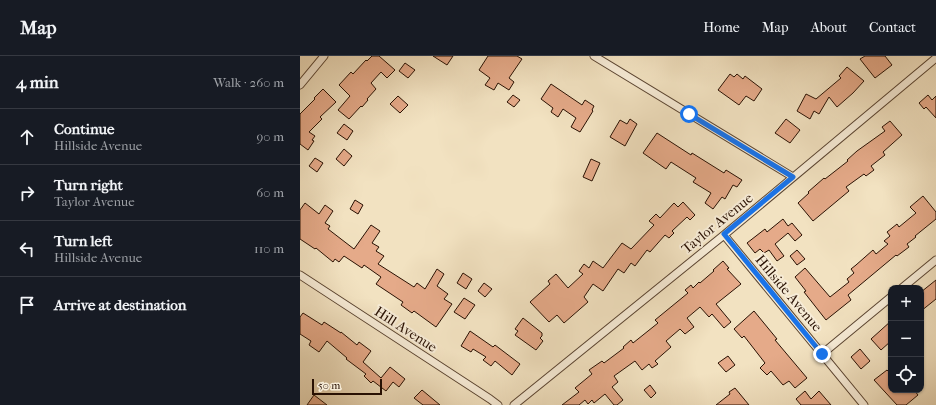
<!DOCTYPE html>
<html lang="en">
<head>
<meta charset="utf-8">
<style>
	:root { --surface:#171b24; --page:#20242c; --text:#f1f3f6; --muted:#9ea1a6; --line:#363941 }
	body { margin:0; font-family:"IM FELL French Canon",serif; background:var(--page); color:var(--text) }
	.controls { position:absolute; right:12px; bottom:12px; display:grid; overflow:hidden; border-radius:8px; box-shadow:0 1px 3px #0004 }
	.controls button { width:36px; height:36px; display:grid; place-items:center; padding:0; border:0; border-bottom:1px solid var(--line); background:var(--surface); color:var(--text); font:20px sans-serif }
	.scale { position:absolute; left:12px; bottom:10px; width:70px; box-sizing:border-box; padding-left:4px; border:2px solid #291103; border-top:0; font-size:11px; line-height:14px; white-space:nowrap; color:#291103; -webkit-text-stroke:3px #f7ecd7; paint-order:stroke }
	.stop { position:absolute; width:12px; height:12px; margin:-9px; border:3px solid #1a73e8; border-radius:50%; background:#fff }
	.stop.end { background:#1a73e8; border-color:#fff; box-shadow:0 1px 4px #0008 }
	.list { margin:0; padding:0; list-style:none }
	h2 { display:flex; justify-content:space-between; align-items:center; height:52px; margin:0; padding:0 16px; font-size:17px }
	h2 small { font-size:13px; font-weight:400; color:var(--muted) }
	.list li { display:grid; grid-template-columns:26px 1fr auto; gap:12px; align-items:center; box-sizing:border-box; height:56px; padding:0 16px; border-top:1px solid var(--line) }
	.list b { display:block; font-size:15px; white-space:nowrap }
	.list p { margin:0; font-size:13px; white-space:nowrap; color:var(--muted) }
	.list em { font-size:13px; font-style:normal; color:var(--muted) }
	.icon { flex:none; width:22px; height:22px; fill:none; stroke:currentColor; stroke-width:2; stroke-linecap:round; stroke-linejoin:round }
	.map { position:relative; flex:none; width:636px; height:349px; overflow:hidden }
	header { display:flex; align-items:center; gap:24px; box-sizing:border-box; height:56px; padding:0 20px; background:var(--surface); border-bottom:1px solid var(--line) }
	header strong { font-size:19px }
	nav { display:flex; gap:22px; margin-inline-start:auto; font-size:14px }
	main { display:flex }
	aside { flex:1; background:var(--surface) }
	.map>svg:first-child { display:block }
</style>
</head>
<body>
<header>
<strong>Map</strong>
<nav><a>Home</a><a>Map</a><a>About</a><a>Contact</a></nav>
</header>
<main>
<aside>
<h2>4 min<small>Walk · 260 m</small></h2>
<ul class="list">
<li><svg class="icon" aria-label="ahead" viewBox="0 0 24 24"><path d="M12 20V5M6 11l6-6 6 6"/></svg><div><b>Continue</b><p>Hillside Avenue</p></div><em>90 m</em></li>
<li><svg class="icon" aria-label="right" viewBox="0 0 24 24"><path d="M7 20v-9h11M14 6l5 5-5 5"/></svg><div><b>Turn right</b><p>Taylor Avenue</p></div><em>60 m</em></li>
<li><svg class="icon" aria-label="left" viewBox="0 0 24 24"><path d="M17 20v-9H6M10 6l-5 5 5 5"/></svg><div><b>Turn left</b><p>Hillside Avenue</p></div><em>110 m</em></li>
<li><svg class="icon" aria-label="arrive" viewBox="0 0 24 24"><path d="M6 21V4h12l-3 4 3 4H6"/></svg><div><b>Arrive at destination</b></div></li>
</ul>
</aside>
<div class="map">
<svg width="636" height="349" viewBox="0 0 636 349">
	<rect width="100%" height="100%" fill="#f2e2c1"/>
	<filter id="stains"><feTurbulence type="fractalNoise" baseFrequency=".005" numOctaves="4"/><feColorMatrix values="0 0 0 0 .2 0 0 0 0 .09 0 0 0 0 .02 0 0 0 .5 -.17"/></filter>
	<radialGradient id="worn" r=".72"><stop offset=".6" stop-color="#630" stop-opacity="0"/><stop offset="1" stop-color="#630" stop-opacity=".3"/></radialGradient>
	<!-- building -->
	<path fill="#e5aa89" stroke="#291103" d="M72,0H79L95,14L87,22L81,16L71,27L76,33L67,43L68,44L62,51L61,50L49,63L38,54L50,40L39,29L51,16L53,18L66,4L67,5Z
		M133,0H153L147,9Z
		M188,0H217L222,3L209,22L214,26L209,34L198,27L194,34L185,29L190,22L179,14Z
		M565,0H585L592,9L575,22L560,3Z
		M105,7L115,14L108,22L99,15Z
		M547,11L564,25L553,37L537,51L529,41L519,58L514,55L510,63L497,55L506,38L516,43L541,22L539,20Z
		M430,18L434,21L437,18L443,23L445,20L462,33L454,45L446,40L439,49L418,34Z
		M251,28L282,49L285,44L294,50L292,54L293,55L280,76L271,71L276,62L263,53L258,61L251,56L253,52L241,43Z
		M23,33L36,46L20,61L22,63L9,76L15,80L12,84L14,85L8,94L0,88V58L15,43L14,42Z
		M213,39L220,44L214,51L207,46Z
		M628,39L632,44L636,40V62L626,51L624,53L619,47Z
		M98,40L108,49L100,57L90,48Z
		M330,63L337,68L325,90L310,81L320,64L327,68Z
		M486,63L500,74L490,87L475,77Z
		M590,65L602,79L583,96L585,99L571,110L574,114L566,120L564,118L546,131L549,135L513,165L498,147L509,137L508,136L524,122L525,123L548,105L547,104L557,95L585,75L582,71Z
		M44,68L53,75L47,84L37,77Z
		M357,77L391,99L392,97L424,117L426,114L442,124L437,131L433,129L425,143L422,141L413,153L405,147L411,137L393,126L396,122L371,106L366,113L343,97Z
		M44,93L52,100L44,110L36,103Z
		M15,102L23,107L17,116L9,110Z
		M291,103L300,107L292,125L283,121Z
		M623,140L636,156V163L615,180L616,181L607,188L609,191L597,200L596,199L548,239L551,244L526,264L504,236L506,235L495,221L505,212L530,241L549,226L547,223L554,217L551,213L556,209L573,194L576,198L588,188L584,185L590,180L587,176L597,168L599,171L616,157L610,151Z
		M55,144L63,149L58,158L50,153Z
		M383,146L395,159L390,164L387,161L372,175L374,177L369,182L365,179L350,196L347,194L335,210L331,207L324,217L318,213L303,235L293,228L284,241L288,246L264,267L257,259L249,266L230,246L250,228L248,225L256,218L268,232L283,218L279,215L284,208L289,212L293,205L303,212L322,187L331,193L354,169L349,165L356,158L360,162L374,147L378,151Z
		M5,147L19,158L25,149L33,155L25,167L30,170L28,173L54,193L71,169L80,175L72,187L79,191L76,195L84,200L78,208L114,231L117,227L125,233L137,213L144,218L137,230L148,238L144,243L152,248L136,271L114,255L112,257L101,249L103,246L76,228L81,221L64,209L62,212L44,200L39,206L35,203L33,206L16,192L15,193L0,183V154Z
		M483,163L488,170L492,167L502,179L495,185L488,177L475,188L484,200L477,205L469,194L464,197L460,193L455,197L447,187L465,173L467,176Z
		M497,194L505,203L497,209L490,200Z
		M423,205L429,212L427,213L441,228L416,248L431,266L424,272L412,258L409,261L400,251L387,262L394,271L385,278L380,273L366,285L371,291L355,305L358,308L352,312L349,308L342,314L335,305L314,320L318,326L312,331L323,344L317,349H314L305,338L294,347L292,344L288,348L285,344L279,349H262L279,336L275,332L292,318L289,314L302,305L304,307L324,292L323,291L331,284L333,287L358,267L355,264L388,237L385,234L391,229L393,232L399,226L400,227L414,215L413,214Z
		M163,217L172,223L166,233L157,227Z
		M636,224V243L621,255V236Z
		M184,227L192,233L185,241L178,235Z
		M164,242L175,249L165,263L154,256Z
		M454,255L477,283L475,284L507,322L495,332L489,325L483,329L471,315L467,319L460,312L465,307L444,280L442,282L434,273Z
		M3,257L22,269L24,266L41,277V276L57,289L59,286L71,295L63,306L81,322L90,311L105,323L99,331L93,326L86,335L73,325L71,327L64,320L66,318L46,303L47,302L27,285L19,296L9,289L11,285L0,278V261Z
		M223,262L242,277V280L240,282L243,285L236,294L215,279L218,275L215,273Z
		M591,265V285L581,294L571,283Z
		M170,275L193,291L195,289L220,308L212,319L195,305L191,310L183,304L186,301L173,293L171,296L161,290Z
		M560,293L570,305L561,313L551,301Z
		M428,300L435,309L426,316L418,307Z
		M587,314L591,318V334H614L618,339L606,349H597L574,324Z
		M350,329L356,337L351,342L344,334Z
		M435,332L449,349H416L430,338L429,336Z
		M122,334L140,349H123L114,342Z
		M505,335L511,343L519,335L531,349H501L496,343Z
		M14,339L27,349H7Z"/>
	<g fill="none" stroke-linecap="round" stroke-linejoin="round">
		<defs>
			<path id="minor" d="M294,0L493,121
				M0,29L24,0
				M424,179L564,349
				M0,219L190,343L198,349
				M602,232L636,204
				M522,298L591,241
				M214,349L424,179L636,2"/>
		</defs>
		<!-- minor casing -->
		<use href="#minor" stroke="#5b4532" stroke-width="9"/>
		<!-- minor -->
		<use href="#minor" stroke="#f7ecd7" stroke-width="7"/>
	</g>
	<g fill="none" stroke-linecap="round" stroke-linejoin="round">
		<!-- route -->
		<path stroke="#1a73e8" stroke-width="5" d="M389,58L493,121L424,178L522,298"/>
	</g>
	<g text-anchor="middle" stroke-width="4" stroke-linejoin="round" paint-order="stroke">
		<!-- street labels -->
		<g font-size="14" fill="#291103" stroke="#f7ecd7">
			<text transform="translate(417 167) rotate(-39)" y="5">Taylor Avenue</text>
			<text transform="translate(489 237) rotate(50)" y="5">Hillside Avenue</text>
			<text transform="translate(106 273) rotate(33)" y="5">Hill Avenue</text>
		</g>
	</g>
	<rect width="100%" height="100%" filter="url(#stains)"/>
	<rect width="100%" height="100%" fill="url(#worn)"/>
</svg>
<div class="controls">
<button>+</button>
<button>−</button>
<button><svg class="icon" aria-label="locate" viewBox="0 0 24 24"><circle cx="12" cy="12" r="6"/><path d="M12 2v4M12 18v4M2 12h4M18 12h4"/></svg></button>
</div>
<div class="scale">50 m</div>
<div class="stop" style="left:389px;top:58px"></div>
<div class="stop end" style="left:522px;top:298px"></div>
</div>
</main>
</body>
</html>
